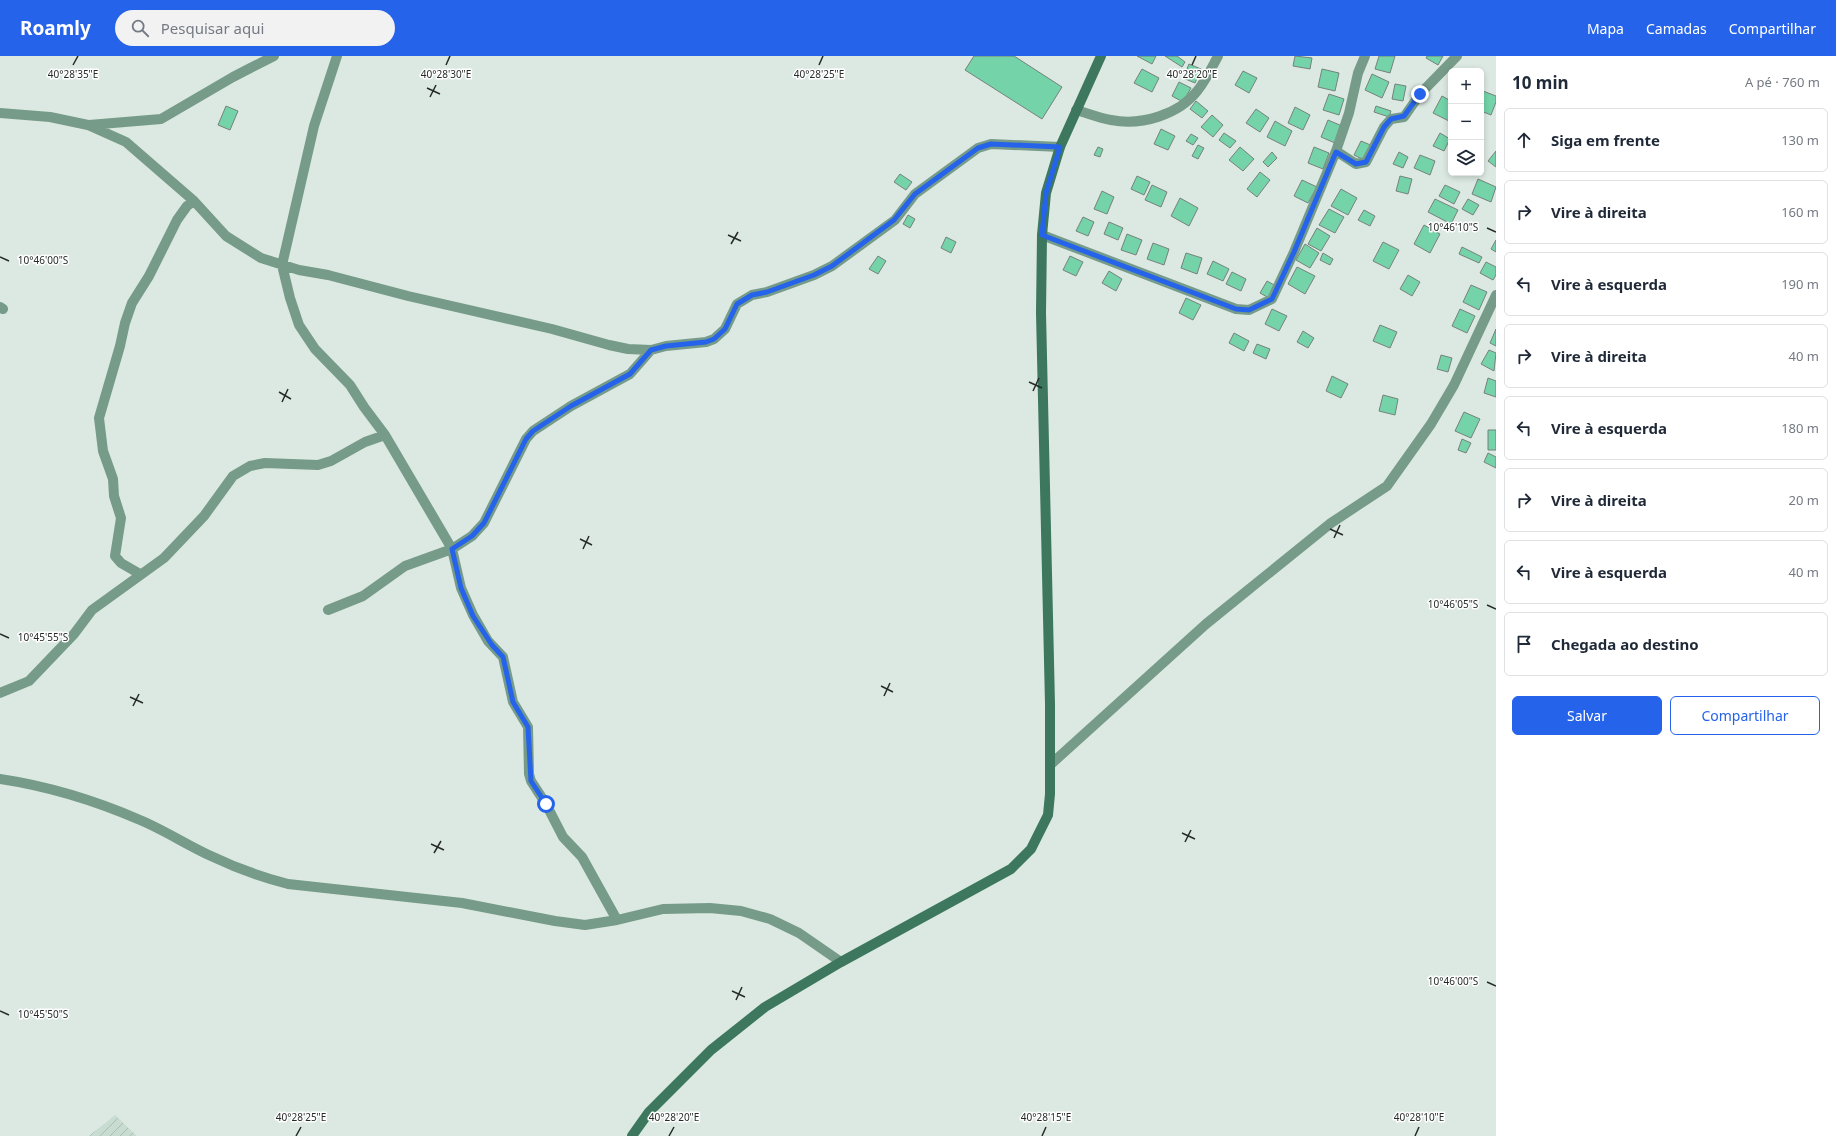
<!DOCTYPE html>
<html lang="pt">
<head>
<meta charset="utf-8">
<style>
	:root { --surface:#fff; --page:#f2f2f3; --text:#1f2937; --muted:#747a83; --line:#e0e1e3; --accent:#2563eb }
	body { margin:0; font-family:"Noto Sans",sans-serif; background:var(--page); color:var(--text) }
	.controls { position:absolute; right:12px; top:12px; display:grid; overflow:hidden; border-radius:6px; box-shadow:0 2px 6px #0003 }
	.controls button { width:36px; height:36px; display:grid; place-items:center; padding:0; border:0; border-bottom:1px solid var(--line); background:var(--surface); color:var(--text); font:20px sans-serif }
	.stop { position:absolute; width:12px; height:12px; margin:-9px; border:3px solid #2563eb; border-radius:50%; background:#fff }
	.stop.end { background:#2563eb; border-color:#fff; box-shadow:0 1px 4px #0008 }
	.list { margin:0; padding:0; list-style:none }
	h2 { display:flex; justify-content:space-between; align-items:center; height:52px; margin:0; padding:0 16px; font-size:17px }
	h2 small { font-size:13px; font-weight:400; color:var(--muted) }
	.list li { display:grid; grid-template-columns:26px 1fr auto; gap:12px; align-items:center; box-sizing:border-box; height:64px; margin:0 8px 8px; padding:0 8px; border:1px solid var(--line); border-radius:6px }
	.list b { display:block; font-size:15px; white-space:nowrap }
	.list em { font-size:13px; font-style:normal; color:var(--muted) }
	.actions { display:flex; gap:8px; padding:12px 16px }
	.actions a { flex:1; padding:9px 0; border:1px solid var(--accent); border-radius:6px; text-align:center; font-size:14px; color:var(--accent) }
	.actions .main { background:var(--accent); color:#fff }
	.icon { flex:none; width:22px; height:22px; fill:none; stroke:currentColor; stroke-width:2; stroke-linecap:round; stroke-linejoin:round }
	.map { position:relative; flex:none; width:1496px; height:1080px; overflow:hidden }
	header { display:flex; align-items:center; gap:24px; box-sizing:border-box; height:56px; padding:0 20px; background:var(--accent); color:#fff }
	header strong { font-size:19px }
	nav { display:flex; gap:22px; margin-inline-start:auto; font-size:14px }
	.search { width:280px; height:36px; background:var(--page); display:flex; align-items:center; gap:10px; box-sizing:border-box; padding:0 14px; border-radius:22px; color:var(--muted); font-size:15px }
	main { display:flex }
	aside { flex:1; background:var(--surface) }
	.map>svg:first-child { display:block }
</style>
</head>
<body>
<header>
<strong>Roamly</strong>
<div class="search"><svg class="icon" aria-label="search" viewBox="0 0 24 24"><circle cx="10" cy="10" r="6"/><path d="M15 15l6 6"/></svg>Pesquisar aqui</div>
<nav><a>Mapa</a><a>Camadas</a><a>Compartilhar</a></nav>
</header>
<main>
<div class="map">
<svg width="1496" height="1080" viewBox="0 0 1496 1080">
	<defs>
		<pattern id="industrial-furrows" width="10" height="10" patternUnits="userSpaceOnUse"><rect width="10" height="10" fill="#c8dcd2"/><path d="M-1 1l2-2M0 10L10 0M9 11l2-2" fill="none" stroke="#acbdb4"/></pattern>
	</defs>
	<rect width="100%" height="100%" fill="#dce9e2"/>
	<!-- industrial -->
	<path fill="url(#industrial-furrows)" d="M115,1059L137,1080H89Z"/>
	<!-- building -->
	<path fill="#74d3a8" stroke="#76827c" d="M974,0H1014L1062,31L1042,63L965,14Z
		M1137,0H1156L1152,8Z
		M1165,0H1177L1185,6L1182,11Z
		M1295,0L1312,2L1310,13L1293,10Z
		M1379,0H1395L1390,17L1375,13Z
		M1427,0H1443L1438,9L1426,2Z
		M1189,8L1201,13L1195,27L1183,22Z
		M1142,13L1159,22L1152,36L1134,27Z
		M1322,13L1339,17L1335,35L1318,31Z
		M1243,15L1257,22L1249,37L1235,29Z
		M1372,18L1389,26L1382,42L1365,34Z
		M1179,26L1191,32L1183,46L1172,40Z
		M1395,28L1406,30L1403,45L1392,43Z
		M1483,35L1496,40V46L1491,59L1481,55V41Z
		M1329,38L1344,43L1339,59L1323,54Z
		M1442,40L1451,45V66L1433,57Z
		M1196,45L1208,55L1202,62L1190,53Z
		M226,50L238,55L230,74L218,69Z
		M1376,50L1391,55L1389,61L1374,56Z
		M1295,51L1310,59L1303,74L1288,67Z
		M1256,53L1269,62L1260,76L1246,67Z
		M1212,59L1223,69L1213,81L1201,71Z
		M1328,64L1342,70L1335,87L1321,81Z
		M1275,65L1292,75L1285,90L1267,81Z
		M1161,73L1175,80L1168,94L1154,88Z
		M1224,77L1236,85L1230,92L1219,84Z
		M1440,77L1450,83L1444,95L1433,90Z
		M1191,78L1198,82L1193,89L1186,85Z
		M1361,85L1373,90L1366,105L1354,99Z
		M1198,89L1204,92L1198,103L1192,100Z
		M1098,91L1103,93L1100,101L1094,99Z
		M1240,91L1254,103L1243,115L1229,104Z
		M1314,91L1329,97L1323,113L1308,107Z
		M1496,95V111L1488,105Z
		M1272,96L1277,102L1268,111L1263,106Z
		M1399,96L1408,101L1403,112L1393,108Z
		M1420,99L1435,105L1430,119L1414,112Z
		M1260,116L1270,124L1257,141L1247,133Z
		M900,118L912,126L906,134L894,126Z
		M1137,120L1150,126L1144,139L1131,133Z
		M1400,120L1412,123L1408,138L1396,135Z
		M1478,123L1496,131L1491,146L1472,138Z
		M1302,124L1317,131L1308,147L1294,140Z
		M1152,129L1167,136L1161,151L1145,144Z
		M1445,129L1460,136L1454,148L1439,140Z
		M1341,133L1357,142L1348,159L1331,150Z
		M1102,135L1114,141L1107,158L1094,153Z
		M1180,142L1198,152L1189,170L1171,160Z
		M1435,143L1458,154L1451,168L1428,156Z
		M1468,143L1479,149L1473,159L1462,153Z
		M1329,153L1344,161L1335,177L1319,169Z
		M1364,154L1375,160L1370,170L1358,164Z
		M908,159L915,163L910,172L903,168Z
		M1083,161L1094,166L1088,180L1076,175Z
		M1109,166L1123,172L1118,184L1104,178Z
		M1424,169L1440,178L1430,197L1414,188Z
		M1317,172L1330,180L1321,195L1308,188Z
		M1127,178L1142,184L1136,199L1121,194Z
		M946,181L956,186L951,197L941,192Z
		M1496,184V196L1491,193Z
		M1383,186L1399,194L1389,213L1373,205Z
		M1153,187L1169,193L1164,209L1147,203Z
		M1305,188L1319,197L1310,212L1296,204Z
		M1462,191L1482,201L1479,207L1459,198Z
		M1186,197L1202,202L1197,218L1181,212Z
		M1323,197L1333,203L1330,209L1320,204Z
		M878,200L886,205L878,218L869,213Z
		M1070,200L1083,206L1076,220L1063,214Z
		M1213,205L1229,213L1223,225L1207,218Z
		M1486,206L1496,211V219L1493,224L1480,217Z
		M1297,211L1315,220L1305,238L1288,228Z
		M1109,215L1122,223L1116,235L1102,227Z
		M1232,216L1246,223L1241,235L1226,228Z
		M1408,219L1420,226L1412,240L1400,233Z
		M1267,225L1276,230L1269,242L1260,237Z
		M1471,229L1487,236L1479,254L1463,246Z
		M1186,242L1201,249L1193,264L1179,257Z
		M1272,253L1287,260L1279,275L1265,268Z
		M1460,253L1475,260L1467,277L1452,270Z
		M1380,269L1397,276L1390,292L1373,285Z
		M1496,273V290L1490,287Z
		M1303,275L1314,282L1308,292L1297,286Z
		M1234,277L1249,285L1244,295L1229,287Z
		M1257,288L1270,293L1266,303L1253,297Z
		M1489,294L1496,297L1494,315L1481,308Z
		M1441,299L1452,302L1448,316L1437,313Z
		M1332,320L1348,328L1341,342L1326,335Z
		M1488,322L1496,325V341L1484,337Z
		M1383,339L1398,343L1395,359L1379,355Z
		M1464,356L1480,363L1471,382L1455,375Z
		M1488,374H1496V394H1488Z
		M1462,383L1471,387L1466,397L1458,394Z
		M1488,397L1496,401V412L1484,406Z"/>
	<g fill="none" stroke-linecap="round" stroke-linejoin="round">
		<!-- minor -->
		<path stroke="#769b89" stroke-width="10" d="M337,0L314,70L282,209L290,242L299,269L315,293L350,329L364,351L385,379L452,493L461,532L473,559L488,585L503,601L513,646L528,671L529,718L531,725L546,748L563,781L582,801L617,864
			M1076,54C1087,57 1099,62 1111,64C1141,70 1179,59 1198,34C1206,24 1212,11 1218,0
			M0,57L50,61L88,69L126,86L194,145L226,180L261,202L299,214L328,219L408,240L552,273L609,289L628,293L651,294
			M89,69L161,63L233,21L274,0
			M1336,95L1356,108L1366,106L1384,71L1391,63L1404,61L1420,38L1457,0
			M1042,179L1236,253L1249,254L1272,243L1294,196L1336,95L1349,57L1358,17L1365,0
			M0,251L3,253
			M140,518L121,507L115,500L121,462L114,440L113,423L103,395L99,362L120,290L125,267L132,247L149,220L177,164L187,150L194,145
			M328,554L363,540L405,510L452,493L472,480L484,467L526,383L533,375L571,350L630,318L651,294L666,290L706,286L714,283L725,273L737,248L752,239L767,236L814,219L832,210L895,164L915,138L978,92L991,88L1060,91
			M0,637L29,625L74,578L92,554L164,502L204,460L233,420L250,410L265,407L318,409L331,405L365,386L385,379
			M1050,709L1206,568L1331,467L1387,430L1431,368L1454,329L1496,239
			M0,723C47,730 96,745 140,764C164,774 187,789 211,800C236,812 261,821 288,828L462,847L555,865L585,869L617,864L663,853L710,852L741,855L770,863L799,877L841,906"/>
		<!-- secondary -->
		<path stroke="#3d775d" stroke-width="10" d="M632,1080L649,1056L711,994L765,951L841,906L1011,813L1031,793L1048,759L1050,738V648L1041,257L1042,179L1046,137L1060,91L1101,0"/>
	</g>
	<g fill="none" stroke-linecap="round" stroke-linejoin="round">
		<!-- route -->
		<path stroke="#2563eb" stroke-width="5" d="M546,748L531,725L528,671L513,646L503,601L492,589L473,560L461,532L452,493L472,480L484,467L526,383L533,375L571,350L630,318L651,294L666,290L706,286L714,283L725,273L737,248L752,239L767,236L814,219L832,210L894,164L915,138L978,92L991,88L1060,91L1046,137L1042,179L1236,253L1249,254L1272,243L1294,196L1336,96L1356,108L1366,106L1384,71L1391,63L1404,60L1420,38"/>
	</g>
	<!-- ticks -->
	<path fill="none" stroke="#262b29" stroke-width="1.5" d="M73,9L78,0M446,9L450,0M819,9L823,0M1192,9L1196,0M427,32L440,38M430,41L436,29M1487,172L1496,176M728,179L741,185M731,188L738,176M0,201L9,205M1029,326L1042,332M1033,335L1039,322M279,336L291,343M282,346L288,333M1330,473L1343,479M1334,482L1340,469M580,483L592,489M583,493L589,480M1487,549L1496,553M0,578L9,582M881,630L893,636M884,640L890,627M130,641L143,647M133,650L139,638M1182,777L1195,783M1185,786L1191,774M431,788L444,794M434,797L441,785M1487,926L1496,930M732,935L745,941M736,944L742,931M0,955L9,959M296,1080L301,1071M669,1080L674,1071M1042,1080L1046,1071M1415,1080L1419,1071"/>
	<g font-size="10" text-anchor="middle" fill="#262b29" stroke="#fff" stroke-width="3" stroke-linejoin="round" paint-order="stroke">
		<text x="73" y="22">40°28'35"E</text>
		<text x="446" y="22">40°28'30"E</text>
		<text x="819" y="22">40°28'25"E</text>
		<text x="1192" y="22">40°28'20"E</text>
		<text x="1453" y="175">10°46'10"S</text>
		<text x="43" y="208">10°46'00"S</text>
		<text x="1453" y="552">10°46'05"S</text>
		<text x="43" y="585">10°45'55"S</text>
		<text x="1453" y="929">10°46'00"S</text>
		<text x="43" y="962">10°45'50"S</text>
		<text x="301" y="1065">40°28'25"E</text>
		<text x="674" y="1065">40°28'20"E</text>
		<text x="1046" y="1065">40°28'15"E</text>
		<text x="1419" y="1065">40°28'10"E</text>
	</g>
</svg>
<div class="controls">
<button>+</button>
<button>−</button>
<button><svg class="icon" aria-label="layers" viewBox="0 0 24 24"><path d="M12 4l9 5-9 5-9-5zM3 14l9 5 9-5"/></svg></button>
</div>
<div class="stop" style="left:546px;top:748px"></div>
<div class="stop end" style="left:1420px;top:38px"></div>
</div>
<aside>
<h2>10 min<small>A pé · 760 m</small></h2>
<ul class="list">
<li><svg class="icon" aria-label="ahead" viewBox="0 0 24 24"><path d="M12 20V5M6 11l6-6 6 6"/></svg><div><b>Siga em frente</b></div><em>130 m</em></li>
<li><svg class="icon" aria-label="right" viewBox="0 0 24 24"><path d="M7 20v-9h11M14 6l5 5-5 5"/></svg><div><b>Vire à direita</b></div><em>160 m</em></li>
<li><svg class="icon" aria-label="left" viewBox="0 0 24 24"><path d="M17 20v-9H6M10 6l-5 5 5 5"/></svg><div><b>Vire à esquerda</b></div><em>190 m</em></li>
<li><svg class="icon" aria-label="right" viewBox="0 0 24 24"><path d="M7 20v-9h11M14 6l5 5-5 5"/></svg><div><b>Vire à direita</b></div><em>40 m</em></li>
<li><svg class="icon" aria-label="left" viewBox="0 0 24 24"><path d="M17 20v-9H6M10 6l-5 5 5 5"/></svg><div><b>Vire à esquerda</b></div><em>180 m</em></li>
<li><svg class="icon" aria-label="right" viewBox="0 0 24 24"><path d="M7 20v-9h11M14 6l5 5-5 5"/></svg><div><b>Vire à direita</b></div><em>20 m</em></li>
<li><svg class="icon" aria-label="left" viewBox="0 0 24 24"><path d="M17 20v-9H6M10 6l-5 5 5 5"/></svg><div><b>Vire à esquerda</b></div><em>40 m</em></li>
<li><svg class="icon" aria-label="arrive" viewBox="0 0 24 24"><path d="M6 21V4h12l-3 4 3 4H6"/></svg><div><b>Chegada ao destino</b></div></li>
</ul>
<div class="actions"><a class="main">Salvar</a><a>Compartilhar</a></div>
</aside>
</main>
</body>
</html>
